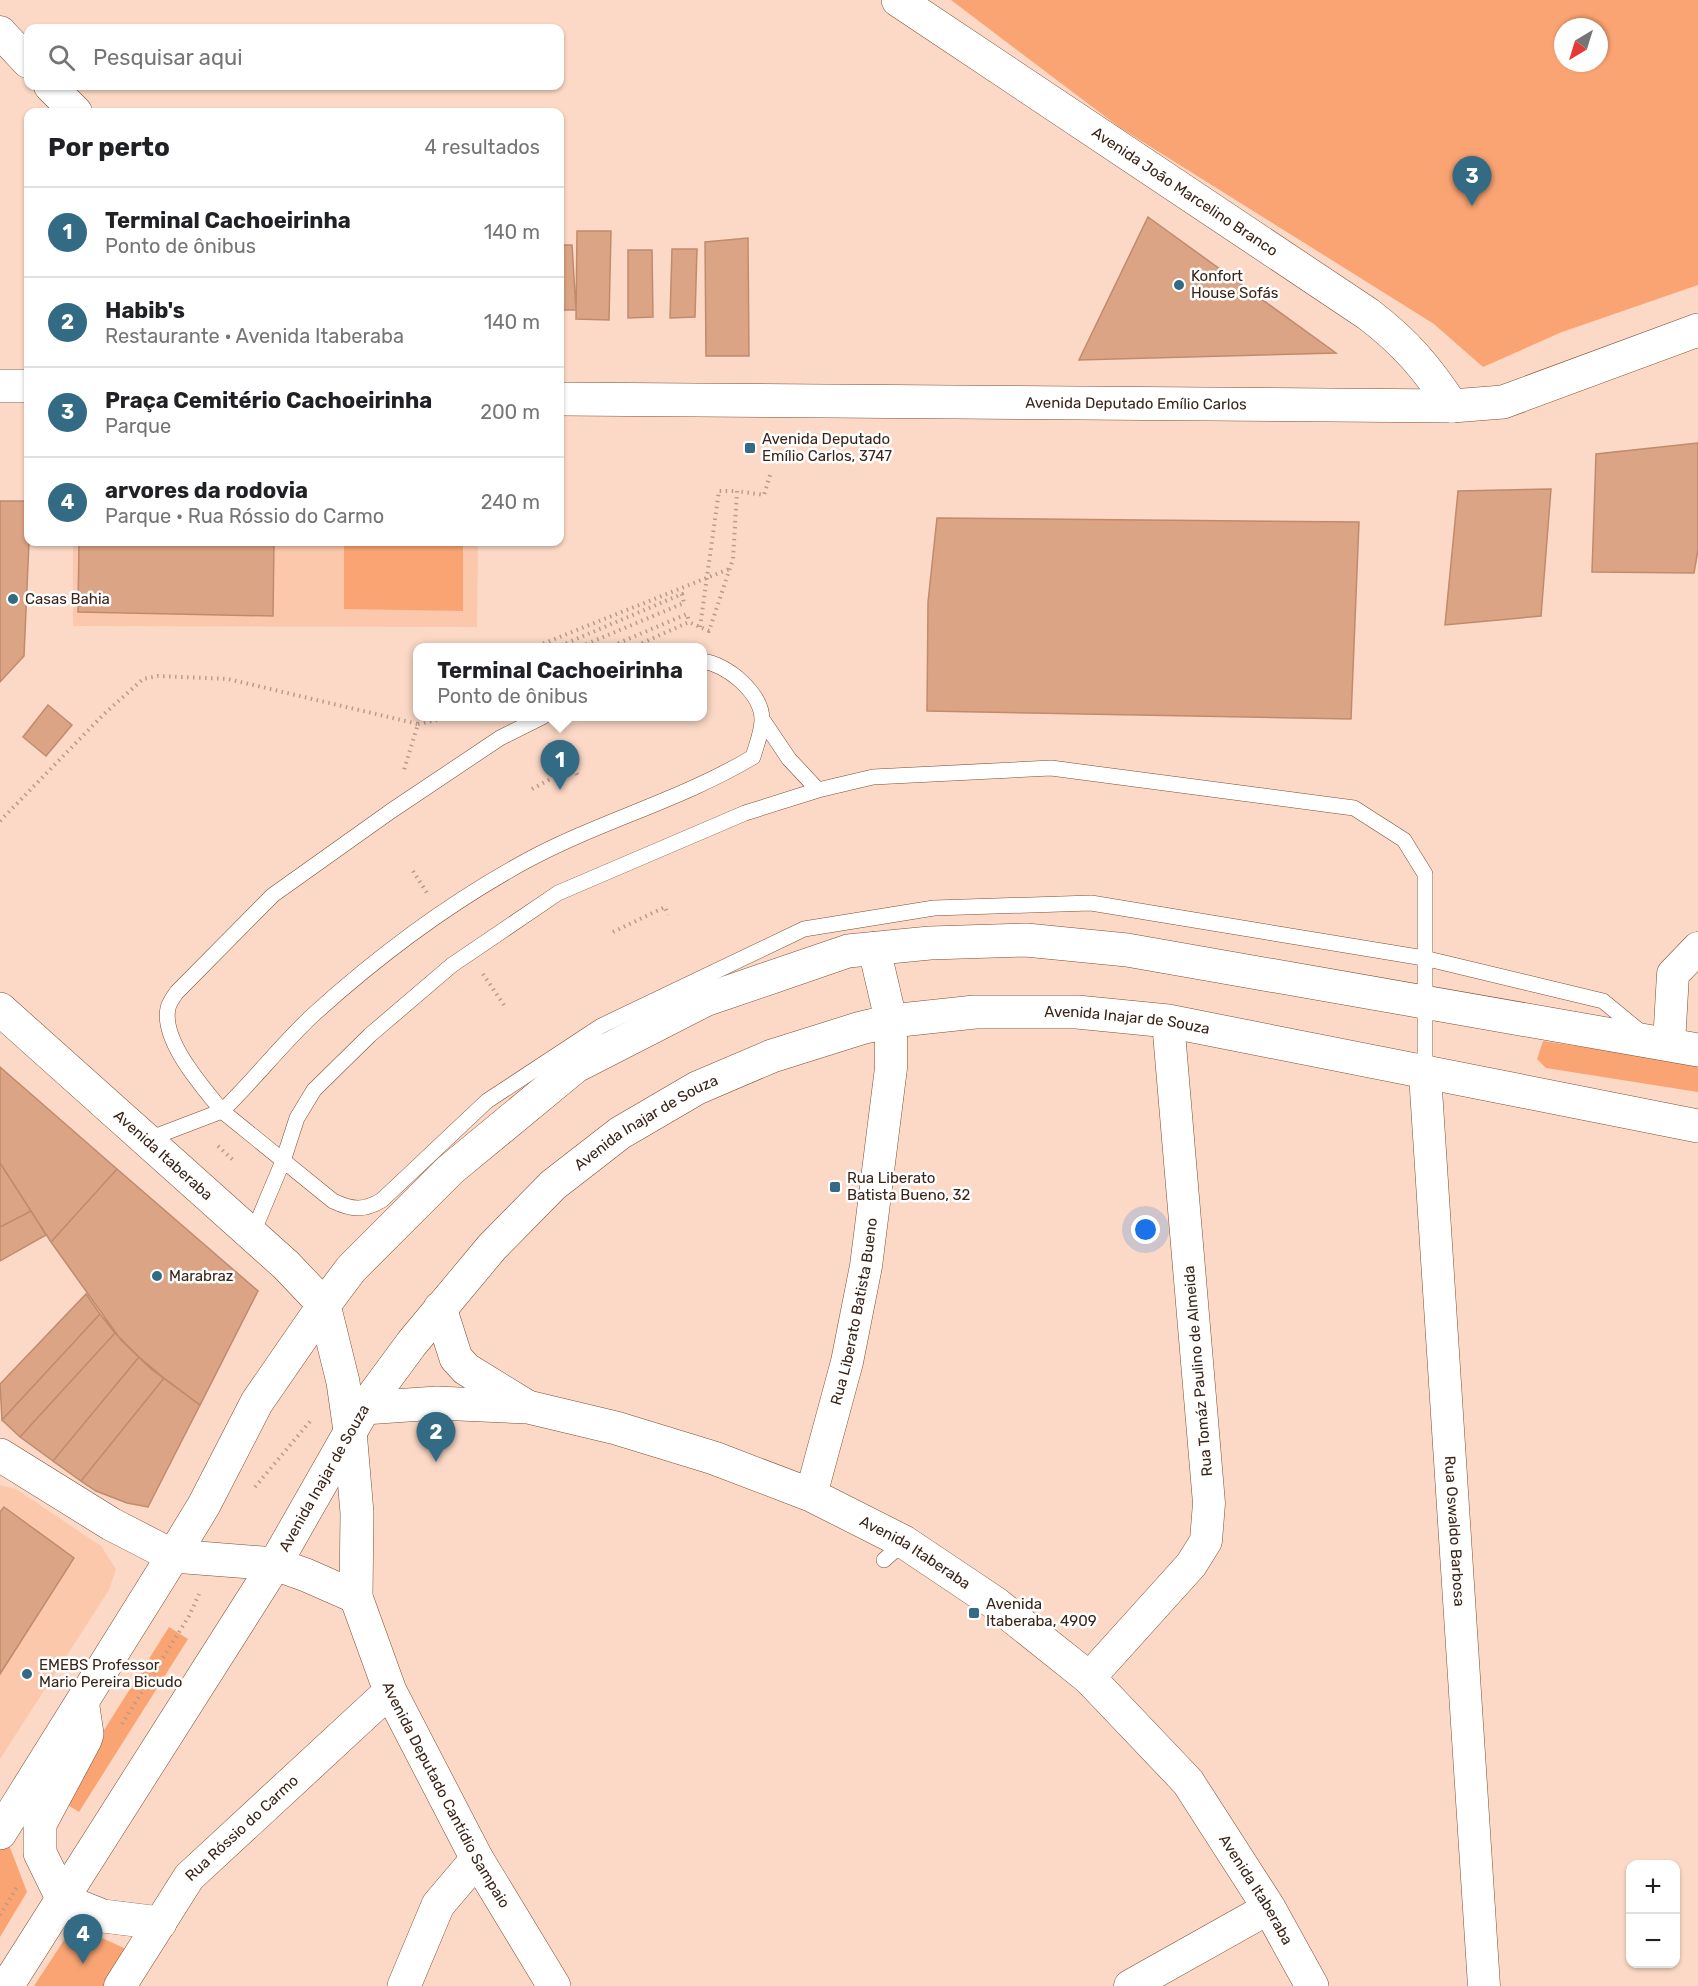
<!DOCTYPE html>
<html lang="pt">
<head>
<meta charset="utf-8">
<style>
	:root { --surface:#fff; --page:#f6f6f6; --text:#202124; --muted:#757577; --line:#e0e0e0; --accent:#336b85 }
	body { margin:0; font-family:Rubik,sans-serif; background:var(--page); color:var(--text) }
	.controls { position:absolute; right:18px; bottom:18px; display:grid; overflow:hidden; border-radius:12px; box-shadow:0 2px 4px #0004 }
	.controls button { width:54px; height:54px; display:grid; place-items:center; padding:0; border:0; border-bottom:2px solid var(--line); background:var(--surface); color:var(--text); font:30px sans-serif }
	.compass { position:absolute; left:1554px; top:18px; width:54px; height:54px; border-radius:50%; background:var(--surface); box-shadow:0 2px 4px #0004; rotate:218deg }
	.you { position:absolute; left:1146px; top:1230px; width:21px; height:21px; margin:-15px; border:4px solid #fff; border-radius:50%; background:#1a73e8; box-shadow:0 0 0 9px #1a73e833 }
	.badge { display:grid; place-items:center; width:39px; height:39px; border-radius:50%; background:var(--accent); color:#fff; font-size:20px; font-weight:700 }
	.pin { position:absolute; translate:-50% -50px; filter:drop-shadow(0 2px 3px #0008) }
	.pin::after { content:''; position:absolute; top:32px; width:21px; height:18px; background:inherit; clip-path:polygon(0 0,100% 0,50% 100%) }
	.popup { position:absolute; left:413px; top:643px; width:294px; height:78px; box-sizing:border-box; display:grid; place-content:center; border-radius:12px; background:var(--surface); filter:drop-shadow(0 2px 4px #0005); font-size:20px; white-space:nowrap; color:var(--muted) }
	.popup b { font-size:22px; color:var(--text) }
	.popup::after { content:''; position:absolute; left:50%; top:100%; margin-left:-12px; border:12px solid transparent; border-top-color:var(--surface) }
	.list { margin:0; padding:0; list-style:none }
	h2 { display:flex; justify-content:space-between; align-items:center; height:78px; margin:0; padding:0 24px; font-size:26px }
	h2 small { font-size:20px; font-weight:400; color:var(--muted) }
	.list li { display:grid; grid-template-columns:39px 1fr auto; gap:18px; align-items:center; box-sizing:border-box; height:90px; padding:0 24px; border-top:2px solid var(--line) }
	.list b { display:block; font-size:22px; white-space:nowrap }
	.list p { margin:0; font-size:20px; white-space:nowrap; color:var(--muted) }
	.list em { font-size:20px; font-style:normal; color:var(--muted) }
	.icon { flex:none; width:33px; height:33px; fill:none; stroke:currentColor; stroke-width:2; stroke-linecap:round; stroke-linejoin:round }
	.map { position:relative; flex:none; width:1698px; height:1986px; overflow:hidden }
	.search { position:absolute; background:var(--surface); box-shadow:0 2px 4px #0004; left:24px; top:24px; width:540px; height:66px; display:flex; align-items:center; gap:15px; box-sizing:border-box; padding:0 21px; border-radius:12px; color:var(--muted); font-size:22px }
	.panel { position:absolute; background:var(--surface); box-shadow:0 2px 4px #0004; left:24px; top:108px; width:540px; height:438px; border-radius:12px }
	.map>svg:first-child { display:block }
</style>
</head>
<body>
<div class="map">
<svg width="1698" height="1986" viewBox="0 0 1698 1986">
	<rect width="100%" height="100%" fill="#fcd9c6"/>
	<!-- built -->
	<path fill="#fbc8ac" d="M73,542H478L477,627L73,626Z
		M0,1485L16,1489L101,1546L116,1569L109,1590L0,1759Z"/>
	<!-- green -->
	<path fill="#faa473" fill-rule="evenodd" d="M951,0H1698V285L1562,332L1483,367L1434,324L1119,127ZM1563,27H1599V63H1563Z
		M344,542H463V611L344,609Z
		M1543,1041L1698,1064V1092L1546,1068L1537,1059Z
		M169,1627L188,1639L79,1812L60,1800Z
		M6,1837L27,1892L0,1937V1847Z
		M74,1925L126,1949L104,1986H34Z"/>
	<!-- building -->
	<path fill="#dba485" stroke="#c08b6d" stroke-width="1.5" d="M1148,217L1336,353L1079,360Z
		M577,231H611L609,320L576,319Z
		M748,238L749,356H706L705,242Z
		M560,245H572L576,310H560Z
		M672,249H697L695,317L670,318Z
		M628,250H652L653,317L628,318Z
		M1698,443V550L1694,573L1592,572L1596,454Z
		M1551,489L1541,616L1445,625L1458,491Z
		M0,501H28L29,542L24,656L0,682Z
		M937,518L1359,522L1351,719L927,711L928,602Z
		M79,542H274L273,616L78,612Z
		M48,705L72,725L46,756L23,737Z
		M0,1067L117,1169L51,1242L0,1163Z
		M0,1163L31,1211L0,1227Z
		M117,1169L258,1291L200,1405L151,1369L121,1340L51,1242Z
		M31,1211L46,1235L0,1261V1227Z
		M86,1294L100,1314L2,1420L0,1384Z
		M100,1314L115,1333L20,1437L2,1420Z
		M115,1333L139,1357L53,1461L20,1437Z
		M139,1357L164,1378L81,1481L53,1461Z
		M164,1378L200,1405L148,1507L127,1503L96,1491L81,1481Z
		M4,1507L74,1558L0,1674V1512Z"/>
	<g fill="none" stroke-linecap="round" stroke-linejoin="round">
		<defs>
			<path id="service" d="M544,716L500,738L391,811L273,895L177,992C174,996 169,1003 168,1008C161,1041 203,1087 222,1111C254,1080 281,1045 313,1015C378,956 449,903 526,861C600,821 681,800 753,757C756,746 762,732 762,720C762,693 727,664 702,661
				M762,719L789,759L818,790
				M146,1140L222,1111L333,1201C352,1210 364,1211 382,1200L487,1101L601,1026L804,929L934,908L1091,903L1424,958L1603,1001L1642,1033
				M252,1235L283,1161L297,1118L314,1090L370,1035L452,965L558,893L745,813L818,790L873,777L1051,768L1354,808L1404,840L1425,874V1074
				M884,1560L904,1542"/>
			<g id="minor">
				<path d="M0,32L28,62"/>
				<path d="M50,86L76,112"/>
				<path d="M1669,1044L1673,974L1698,948"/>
				<path id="s1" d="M1425,1074L1484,1986"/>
				<path id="s2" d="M811,1495L847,1362L866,1266L891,1068V1021L874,948"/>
				<path d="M1089,1678L1191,1565L1206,1541L1209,1503L1168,1021"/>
				<path id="s3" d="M120,1986L189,1877L390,1691"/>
				<path d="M1130,1986L1269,1908"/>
			</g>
			<g id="tertiary">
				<path id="s4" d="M898,0L1368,314C1405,342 1427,368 1452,406"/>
				<path d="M404,1986L438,1905L477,1859"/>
			</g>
			<g id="secondary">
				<path d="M0,386H28"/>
				<path id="s5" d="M560,399L1452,406L1503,402L1698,330"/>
				<path d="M440,1308L456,1358L466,1369L526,1406"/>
				<path id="s6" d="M364,1408L437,1403L528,1407L616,1428L714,1458L811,1495L904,1542L995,1603L1089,1678L1188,1782L1269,1908L1312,1986"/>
				<path d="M83,1707L87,1734L85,1740L40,1824V1853L63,1900L103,1916L160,1923"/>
				<path d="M0,1833L173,1556"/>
				<path d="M7,1986L275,1564"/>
			</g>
			<g id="primary">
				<path id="s7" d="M0,1009L286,1265L324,1305L343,1382L350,1431L357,1513L356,1597L390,1691L477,1859L554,1986"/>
				<path d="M0,1455L111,1524L173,1556L275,1564L306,1575L356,1597"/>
				<path d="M173,1556L204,1505L257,1402L324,1305L351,1269L450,1170L576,1066L705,1000L848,951L930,943L1026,940L1127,950L1698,1050"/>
				<path id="s8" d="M275,1564L364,1408L412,1343L492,1247L553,1185L620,1133L697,1088L772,1056L861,1028L891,1021L975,1012H1077L1168,1021L1698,1126"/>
			</g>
		</defs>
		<!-- service casing -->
		<use href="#service" stroke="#7d4d31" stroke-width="16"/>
		<!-- minor casing -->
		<use href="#minor" stroke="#7d4d31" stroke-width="33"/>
		<!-- tertiary casing -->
		<use href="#tertiary" stroke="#7d4d31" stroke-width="34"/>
		<!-- secondary casing -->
		<use href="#secondary" stroke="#7d4d31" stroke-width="34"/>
		<!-- primary casing -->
		<use href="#primary" stroke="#7d4d31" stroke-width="34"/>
		<!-- path -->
		<path stroke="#b99b8a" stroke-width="4" stroke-dasharray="1.5 4.5" stroke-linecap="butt" d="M700,627L719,491H737
			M555,648L682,594L684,603L577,648
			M607,648L687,614L689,622
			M631,648L689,622L709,631L733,559L737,491L764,495L771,472
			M418,724L457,716
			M532,789L573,767L578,776
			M0,821L104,714L143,679L158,676L228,679L418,724L404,770
			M413,871L427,893
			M613,932L665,907L668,915
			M483,974L504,1005
			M218,1146L233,1160
			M255,1487L312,1419
			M122,1724L189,1616L199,1594
			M0,1915L17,1887"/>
		<!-- service -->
		<use href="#service" stroke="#fff" stroke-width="15"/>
		<!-- minor -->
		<use href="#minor" stroke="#fff" stroke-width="32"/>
		<!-- tertiary -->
		<use href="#tertiary" stroke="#fff" stroke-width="33"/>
		<!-- secondary -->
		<use href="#secondary" stroke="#fff" stroke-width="33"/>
		<!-- primary -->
		<use href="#primary" stroke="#fff" stroke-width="33"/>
		<!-- path-bridge -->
		<path stroke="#b99b8a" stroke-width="4" stroke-dasharray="1.5 4.5" stroke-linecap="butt" d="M532,648L729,569"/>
	</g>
	<!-- markers -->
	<g fill="#336b85" stroke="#fff" stroke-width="2">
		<circle cx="1179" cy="285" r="6"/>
		<rect x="744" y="442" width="12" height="12" rx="3"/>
		<circle cx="13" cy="599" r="6"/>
		<rect x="829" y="1181" width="12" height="12" rx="3"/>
		<circle cx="157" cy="1276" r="6"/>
		<rect x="968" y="1607" width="12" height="12" rx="3"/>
		<circle cx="27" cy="1674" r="6"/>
	</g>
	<g text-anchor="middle" stroke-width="5" stroke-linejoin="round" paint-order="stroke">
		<!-- street labels -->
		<g font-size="15" fill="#3a2418" stroke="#fff">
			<text dy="5" stroke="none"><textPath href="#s4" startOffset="345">Avenida João Marcelino Branco</textPath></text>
			<text dy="5" stroke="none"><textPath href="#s5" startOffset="576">Avenida Deputado Emílio Carlos</textPath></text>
			<text dy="5" stroke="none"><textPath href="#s8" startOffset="1089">Avenida Inajar de Souza</textPath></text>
			<text dy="5" stroke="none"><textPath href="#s8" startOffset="585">Avenida Inajar de Souza</textPath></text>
			<text dy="5" stroke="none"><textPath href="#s7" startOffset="219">Avenida Itaberaba</textPath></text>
			<text dy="5" stroke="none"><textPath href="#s2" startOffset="189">Rua Liberato Batista Bueno</textPath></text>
			<text transform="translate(1198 1371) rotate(-95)" y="5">Rua Tomáz Paulino de Almeida</text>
			<text dy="5" stroke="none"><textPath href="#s8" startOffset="99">Avenida Inajar de Souza</textPath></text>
			<text dy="5" stroke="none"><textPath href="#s1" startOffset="458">Rua Oswaldo Barbosa</textPath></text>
			<text dy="5" stroke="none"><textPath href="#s6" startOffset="580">Avenida Itaberaba</textPath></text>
			<text dy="5" stroke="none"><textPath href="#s7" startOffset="952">Avenida Deputado Cantídio Sampaio</textPath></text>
			<text dy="5" stroke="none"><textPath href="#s3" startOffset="201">Rua Róssio do Carmo</textPath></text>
			<text dy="5" stroke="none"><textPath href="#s6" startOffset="1066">Avenida Itaberaba</textPath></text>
		</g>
		<!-- poi labels -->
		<g font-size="15" fill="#3a2418" stroke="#fff" text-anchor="start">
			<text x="1191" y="281">Konfort<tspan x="1191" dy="17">House Sofás</tspan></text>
			<text x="762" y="444">Avenida Deputado<tspan x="762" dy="17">Emílio Carlos, 3747</tspan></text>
			<text x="25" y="604">Casas Bahia</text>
			<text x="847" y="1183">Rua Liberato<tspan x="847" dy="17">Batista Bueno, 32</tspan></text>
			<text x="169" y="1281">Marabraz</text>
			<text x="986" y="1609">Avenida<tspan x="986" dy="17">Itaberaba, 4909</tspan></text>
			<text x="39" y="1670">EMEBS Professor<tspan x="39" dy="17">Mario Pereira Bicudo</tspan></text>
		</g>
	</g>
</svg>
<div class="controls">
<button>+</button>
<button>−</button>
</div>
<svg class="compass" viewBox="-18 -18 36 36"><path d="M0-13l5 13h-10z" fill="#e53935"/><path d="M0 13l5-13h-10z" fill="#757577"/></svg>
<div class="you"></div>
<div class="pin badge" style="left:560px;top:790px">1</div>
<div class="popup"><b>Terminal Cachoeirinha</b>Ponto de ônibus</div>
<div class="pin badge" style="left:436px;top:1462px">2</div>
<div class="pin badge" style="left:1472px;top:206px">3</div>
<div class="pin badge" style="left:83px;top:1964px">4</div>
<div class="search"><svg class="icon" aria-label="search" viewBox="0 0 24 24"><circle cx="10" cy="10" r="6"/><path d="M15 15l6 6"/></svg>Pesquisar aqui</div>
<section class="panel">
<h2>Por perto<small>4 resultados</small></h2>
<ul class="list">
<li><span class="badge">1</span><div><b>Terminal Cachoeirinha</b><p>Ponto de ônibus</p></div><em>140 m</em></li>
<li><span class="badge">2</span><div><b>Habib's</b><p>Restaurante · Avenida Itaberaba</p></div><em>140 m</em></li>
<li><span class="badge">3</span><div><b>Praça Cemitério Cachoeirinha</b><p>Parque</p></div><em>200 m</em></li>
<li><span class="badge">4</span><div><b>arvores da rodovia</b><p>Parque · Rua Róssio do Carmo</p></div><em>240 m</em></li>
</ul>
</section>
</div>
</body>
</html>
